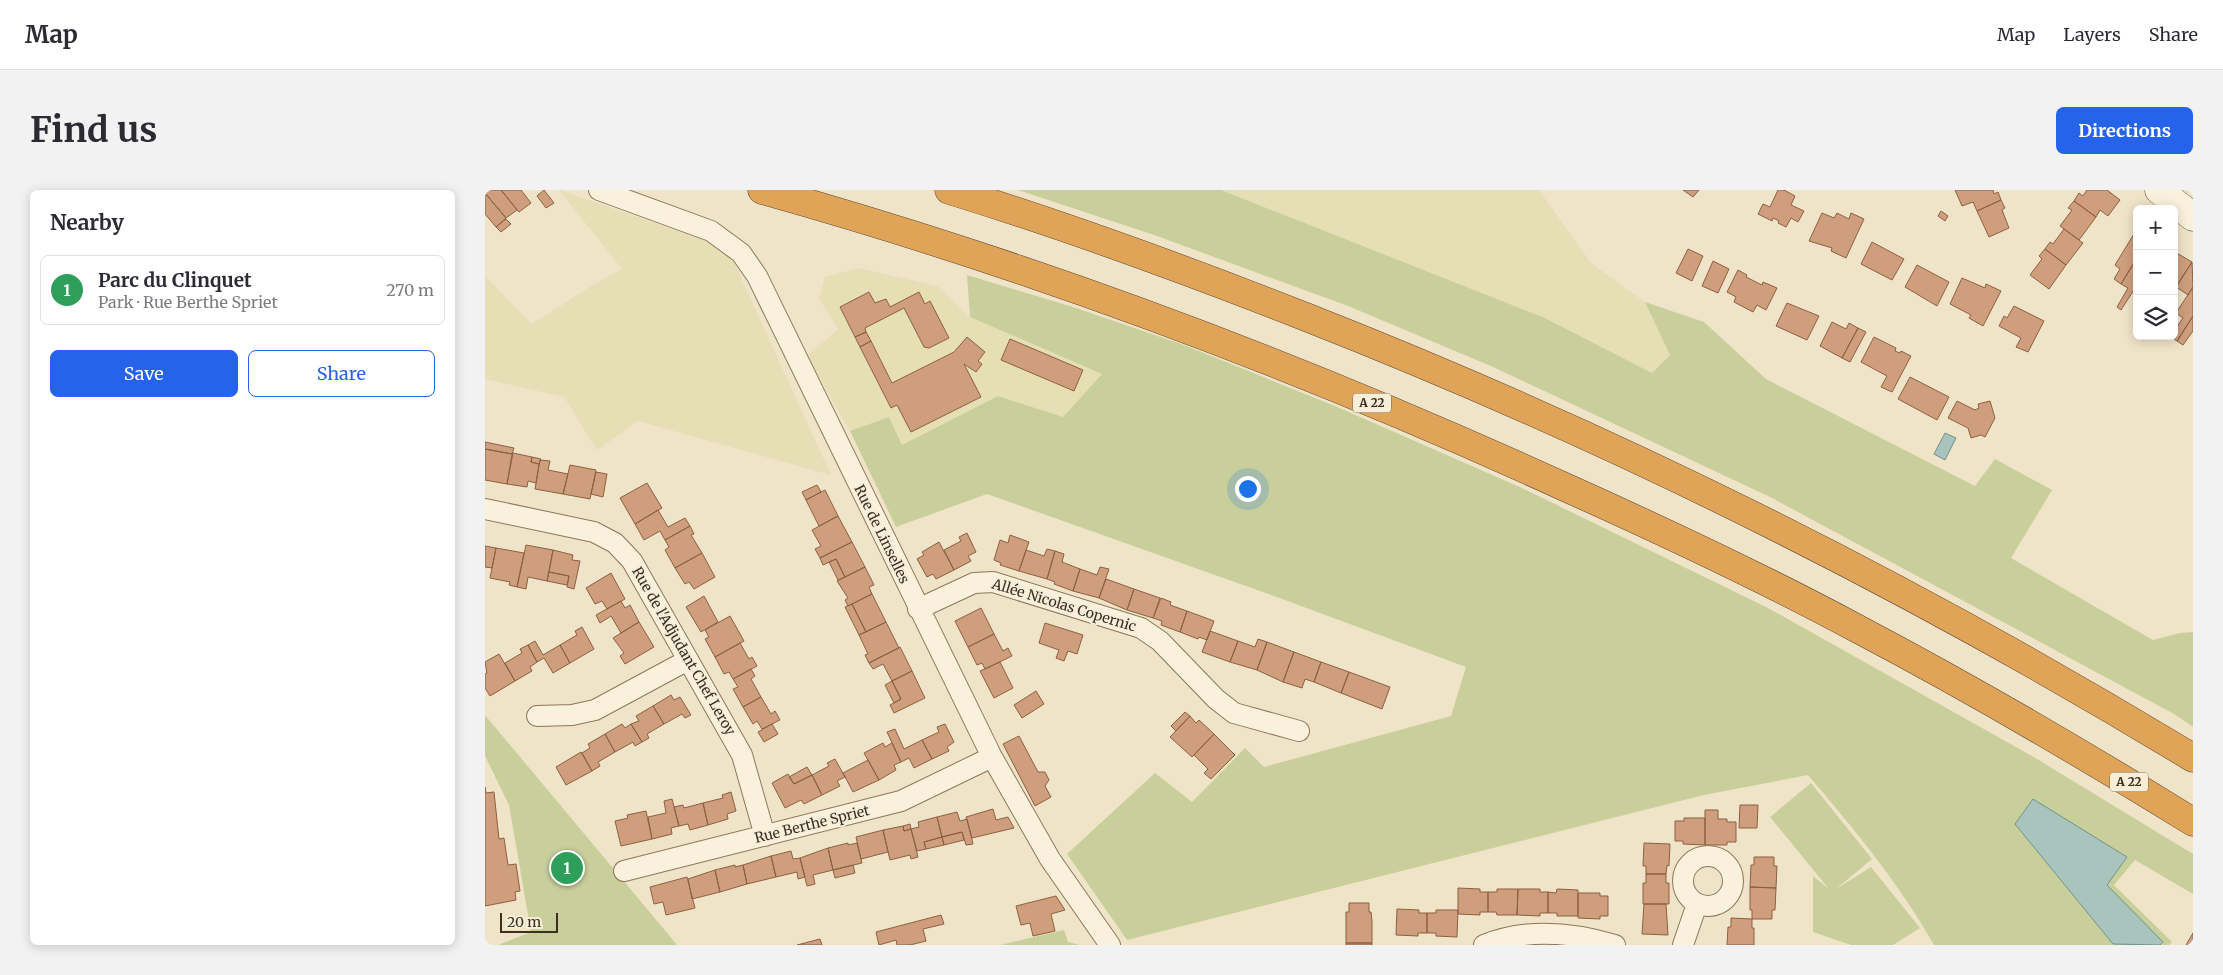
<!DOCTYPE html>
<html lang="en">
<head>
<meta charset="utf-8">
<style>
	:root { --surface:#fff; --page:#f2f2f3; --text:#2b2b33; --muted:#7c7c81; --line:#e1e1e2; --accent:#2563eb }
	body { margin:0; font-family:Merriweather,serif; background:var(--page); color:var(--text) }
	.controls { position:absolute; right:15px; top:15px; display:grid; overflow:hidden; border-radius:8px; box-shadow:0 2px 12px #0003 }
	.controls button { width:45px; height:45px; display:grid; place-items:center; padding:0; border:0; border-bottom:1px solid var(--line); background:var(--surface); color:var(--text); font:25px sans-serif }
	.scale { position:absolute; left:15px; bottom:12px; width:58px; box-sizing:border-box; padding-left:5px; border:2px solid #3d2e20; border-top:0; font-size:14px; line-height:18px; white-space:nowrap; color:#3d2e20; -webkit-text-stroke:4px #f7eed8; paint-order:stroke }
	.you { position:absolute; left:762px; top:298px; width:18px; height:18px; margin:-12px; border:4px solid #fff; border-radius:50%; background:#1a73e8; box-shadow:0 0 0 8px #1a73e833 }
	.badge { display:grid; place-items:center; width:32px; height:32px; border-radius:50%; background:var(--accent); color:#fff; font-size:16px; font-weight:700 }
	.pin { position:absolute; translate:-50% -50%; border:2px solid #fff; box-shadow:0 1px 5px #0006 }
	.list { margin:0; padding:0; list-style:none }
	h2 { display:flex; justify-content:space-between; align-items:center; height:65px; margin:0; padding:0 20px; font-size:21px }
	h2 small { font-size:16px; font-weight:400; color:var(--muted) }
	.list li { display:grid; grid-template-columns:32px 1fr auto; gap:15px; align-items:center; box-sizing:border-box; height:70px; margin:0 10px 10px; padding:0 10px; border:1px solid var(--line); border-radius:8px }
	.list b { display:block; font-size:19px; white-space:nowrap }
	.list p { margin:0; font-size:16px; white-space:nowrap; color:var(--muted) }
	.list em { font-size:16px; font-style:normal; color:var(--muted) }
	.actions { display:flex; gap:10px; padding:15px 20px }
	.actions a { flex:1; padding:11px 0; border:1px solid var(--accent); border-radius:8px; text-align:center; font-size:18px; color:var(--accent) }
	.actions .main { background:var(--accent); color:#fff }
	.icon { flex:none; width:28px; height:28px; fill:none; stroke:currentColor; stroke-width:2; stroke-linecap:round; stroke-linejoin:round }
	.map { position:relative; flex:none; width:1708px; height:755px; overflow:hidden; border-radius:8px }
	header { display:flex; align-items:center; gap:30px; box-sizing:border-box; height:70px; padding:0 25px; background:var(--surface); border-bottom:1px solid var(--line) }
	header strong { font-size:24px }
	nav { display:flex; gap:28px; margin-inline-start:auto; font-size:18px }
	.intro { display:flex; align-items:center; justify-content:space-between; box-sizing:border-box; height:120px; padding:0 30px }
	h1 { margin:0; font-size:35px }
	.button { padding:12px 22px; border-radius:8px; background:var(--accent); color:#fff; font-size:18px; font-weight:700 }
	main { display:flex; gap:30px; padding:0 30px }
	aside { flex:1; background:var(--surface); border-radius:8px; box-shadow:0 2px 12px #0003 }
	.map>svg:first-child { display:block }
</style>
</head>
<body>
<header>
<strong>Map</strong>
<nav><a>Map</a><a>Layers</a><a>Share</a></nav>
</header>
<div class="intro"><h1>Find us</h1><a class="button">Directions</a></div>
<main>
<aside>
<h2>Nearby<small></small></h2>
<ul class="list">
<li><span class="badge" style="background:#2e9e5b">1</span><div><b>Parc du Clinquet</b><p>Park · Rue Berthe Spriet</p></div><em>270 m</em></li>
</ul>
<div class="actions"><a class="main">Save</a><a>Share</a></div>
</aside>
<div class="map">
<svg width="1708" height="755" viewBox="0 0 1708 755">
	<rect width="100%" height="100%" fill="#f0e4c8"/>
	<!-- farmland -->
	<path fill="#e6deb5" d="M74,0L217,49L247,68L346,285L153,231L112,260L79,207L0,189V86L47,134L108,95L137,79Z
		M736,0H1054L1106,73L1160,112L1185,165L1167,183L1060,128Z
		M373,78L452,96L485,127L617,184L578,227L513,206L417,255L404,227L365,241L322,166L353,139L334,109L340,87Z"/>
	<!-- green -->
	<path fill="#c9cf9b" d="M533,0H736L1060,128L1167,183L1185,165L1160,112L1219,132L1281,189L1490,296L1510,269L1567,300L1526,368L1668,450L1695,443L1708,442V537L1689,524L1285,307L1008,177L863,116L669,45Z
		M482,85L591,118L699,155L850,216L1037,298L1283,418L1547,566L1708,664V704L1650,670L1629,695L1687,752L1684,755H1449C1414,693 1369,639 1323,585L1219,605L642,750L582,664L670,583L707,612L760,558L779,577L966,526L981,477L789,406L502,304L411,337L365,241L404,227L417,255L513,206L578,227L617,184L485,127Z
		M0,525L183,744L192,755H13L46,742L24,615L0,566Z
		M1326,593L1387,669L1351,699L1386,677L1435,738L1408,755H1366L1328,742V686L1344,699L1285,627Z
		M579,740L583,752L595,755H515Z"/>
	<!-- water -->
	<path fill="#a9c4bc" stroke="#6f938a" d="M1460,243L1471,248L1460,270L1449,264Z
		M1548,609L1642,667L1622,695L1678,752L1675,755L1628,754L1530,634Z"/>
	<!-- building -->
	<path fill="#cf9f7d" stroke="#8d5f41" d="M0,0H16L32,20L21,28L0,3Z
		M16,0H36L46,13L34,22Z
		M59,0L69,13L61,18L52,6Z
		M1198,0H1214L1208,7Z
		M1293,0H1299L1310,6L1306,15L1319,21L1313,32L1306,28L1301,37L1293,33L1294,31L1288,28L1287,31L1273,24L1278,14L1285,17Z
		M1470,0H1508L1509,4L1513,2L1516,10L1492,21L1488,12L1477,16Z
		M1602,0H1622L1635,10L1623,26L1615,20L1611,27L1589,11L1594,3L1598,6Z
		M0,3L21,28L11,37L0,24Z
		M1516,10L1520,18L1517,20L1524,38L1504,47L1492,21Z
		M1589,11L1611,27L1594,50L1575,36L1587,20L1583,18Z
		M1456,21L1463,26L1460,31L1453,26Z
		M1337,23L1349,28L1352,23L1364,29L1366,23L1379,29L1361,68L1346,61L1347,58L1324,51Z
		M21,29L26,34L16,42L11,37Z
		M1579,39L1598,53L1581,75L1560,59L1565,52L1568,54Z
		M1652,39V68L1636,94L1629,89L1635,79L1630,75Z
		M1387,52L1419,69L1407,90L1376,74Z
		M1203,59L1218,66L1207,91L1191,83Z
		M1560,59L1581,75L1564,99L1545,85L1557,69L1554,66Z
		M1690,62L1707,72L1691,97L1689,96Z
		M1652,68V95L1636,120L1632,117L1643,98L1636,94Z
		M1228,71L1244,79L1233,103L1217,96Z
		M1707,72L1708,97L1703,105L1691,97Z
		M1432,75L1464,92L1452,116L1420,97Z
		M1253,80L1262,85L1261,87L1277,95L1278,92L1292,98L1281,120L1272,115L1268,122L1249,112L1251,107L1242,102Z
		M1477,88L1500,98L1501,94L1516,101L1498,136L1484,128L1486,125L1465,114Z
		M1708,97V126L1692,151L1686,147L1689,146V141L1698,128L1691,123Z
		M384,102L390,113L401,109L405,117L434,102L440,114L445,111L464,148L444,158L439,157L419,118L380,138L381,142L370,147L355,117Z
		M1302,113L1334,126L1322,150L1291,136Z
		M1529,116L1559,131L1543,162L1531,157L1536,148L1514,136L1519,126L1522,128Z
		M1708,126V141L1698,155L1692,151Z
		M1347,132L1361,139L1364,133L1373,138L1357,168L1335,156Z
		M1373,138L1381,142L1365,172L1357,168Z
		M381,142L386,151L375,157L370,147Z
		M482,147L500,162L493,171L497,174L491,182L479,174L496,207L426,242L412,215L406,218L375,157L386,151L407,193L469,162Z
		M1389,147L1411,158L1410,161L1415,163L1416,161L1426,166L1407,202L1396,197L1402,186L1376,172Z
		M525,149L598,180L589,201L516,170Z
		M1425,187L1464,207L1452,230L1413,209Z
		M1472,211L1490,220L1494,218L1493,214L1505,211L1510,228L1500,247L1496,245L1486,248L1483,238L1463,228Z
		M0,252L29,258L27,264L0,259Z
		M0,259L27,264L22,294L0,290Z
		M28,263L47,267L46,272L54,274L51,293L43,291L42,297L22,294Z
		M47,267L56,269L54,274L46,272Z
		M55,270L65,271L63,280L83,284L78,304L50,299Z
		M85,275L111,280L105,309L78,304Z
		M111,282L122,284L118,307L106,304Z
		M162,293L177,318L150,334L135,308Z
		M332,295L336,302L321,310L317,302Z
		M340,300L353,326L334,336L321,310Z
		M173,320L183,337L200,328L205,336L180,350L175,341L159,350L150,334Z
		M353,326L367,352L335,368L330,359L336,356L327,340Z
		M205,336L209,344L206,345L217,363L190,378L180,360L184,357L180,350Z
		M482,343L491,362L483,366L486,371L469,380L459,360L476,351L474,347Z
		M525,345L544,352L534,381L515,375L516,373L509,370L515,350L523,353Z
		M367,352L380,377L360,387L351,369L338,375L335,368Z
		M454,352L469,380L451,389L448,384L442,387L432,369L439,365L437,362Z
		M41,355L68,360L62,391L43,387L41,399L32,397Z
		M0,356L11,358L7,378L0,377Z
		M11,358L39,363L32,397L24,395L25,392L5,388Z
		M562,359L570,361L562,389L534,381L541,360L559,366Z
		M68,360L88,365L87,370L95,371L89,399L82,397L84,386L64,382Z
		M570,361L579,364L577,372L595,379L588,401L569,394L570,392L562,389Z
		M217,363L230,387L209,399L204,392L200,394L190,378Z
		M351,369L360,387L353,390L344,372Z
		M380,377L389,395L384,397L387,404L363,416L360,410L363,408L352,391Z
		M615,377L624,379L614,408L588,401L595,379L612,385Z
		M64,382L84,386L82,395L62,391Z
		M126,383L140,409L122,419L117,411L110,414L101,398Z
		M621,389L649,399L642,420L614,408Z
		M649,399L675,408L668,428L642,420Z
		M387,404L401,432L381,442L367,414Z
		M219,406L233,432L216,442L201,417Z
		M676,408L686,412L685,415L702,421L695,442L676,435L677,431L668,428Z
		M136,411L140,418L145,415L154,432L136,443L126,426L115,433L111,425Z
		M367,414L381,442L374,445L360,417Z
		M496,418L509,444L483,457L470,431Z
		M702,421L729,431L722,450L714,447L713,449L695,442Z
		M245,426L259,451L230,467L220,449L224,447L220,440Z
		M154,432L169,457L140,474L135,466L139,463L128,448Z
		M401,432L414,458L384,473L380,465L383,464L374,445Z
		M560,433L598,445L592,464L583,461L579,471L571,468L574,460L554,453Z
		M97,437L109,459L85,473L75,455L92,445L90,441Z
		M725,441L753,451L745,472L717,462Z
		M509,444L518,461L523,458L527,466L500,479L497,473L492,475L483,457Z
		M773,449L782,452L772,480L745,472L753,451L770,457Z
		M50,451L58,465L75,455L85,473L68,483L59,468L52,472L43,455Z
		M782,452L809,462L798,492L772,480Z
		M255,453L264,469L267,467L272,476L248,489L244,482L239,484L230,467Z
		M43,455L52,472L45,477L47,481L30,491L20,473L37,463L35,459Z
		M415,457L427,481L407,491L398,474L388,479L384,473Z
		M809,462L836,472L829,492L820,489L817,498L798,492Z
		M14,464L30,491L5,506L0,498V484L2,483L0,472Z
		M515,472L528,498L509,508L495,481Z
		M836,472L864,482L856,503L829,492Z
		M266,479L270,486L266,489L276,507L258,517L248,499L253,497L248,489Z
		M427,481L440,508L409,523L405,515L416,509L407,491Z
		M864,482L905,497L897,519L856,503Z
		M407,491L416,509L409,513L400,495Z
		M551,501L559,514L537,528L529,515Z
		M186,505L189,510L195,507L206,525L200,528L197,524L179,534L168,516Z
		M276,507L286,524L290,521L295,530L277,539L272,531L268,534L258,517Z
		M168,516L179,534L162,544L164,548L157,552L146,534L154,531L151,526Z
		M700,522L705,526L691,541L686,536Z
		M705,526L711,533L714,530L729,544L707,567L685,547Z
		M137,534L140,538L146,534L157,552L150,556L148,552L130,562L120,544Z
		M287,534L293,544L279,552L273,542Z
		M460,534L469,552L462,557L464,561L447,569L437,550L454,542L452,537Z
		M410,539L419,559L437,550L447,569L429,578L424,568L416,572L402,542Z
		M120,544L130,562L113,572L115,576L107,581L97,563L105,558L103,554Z
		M729,544L750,565L726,589L719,583L723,579L709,565Z
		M534,546L553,582H560L564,590L560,596L566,607L550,616L518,554Z
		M398,553L400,557L407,553L416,572L409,575L411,580L394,590L379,563Z
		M96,562L107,581L81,595L71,577Z
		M350,569L360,587L352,591L355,596L337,605L327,585L344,576L342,573Z
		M383,570L394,590L368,602L358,583Z
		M322,577L327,585L309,594L304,587Z
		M303,584L309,594L327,585L337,605L319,614L316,610L300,618L287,593Z
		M0,597L1,603L9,602L14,649L19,648L23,675L31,674L35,701L30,702L31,710L0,716Z
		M246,602L251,621L242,624L243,629L223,635L218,613L238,608L237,605Z
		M187,609L194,636L186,638L187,644L167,649L163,627L181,623L179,611Z
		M218,613L223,635L205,640L203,634L194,636L189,617L198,615L199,618Z
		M1255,615H1273L1272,638H1254Z
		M508,619L511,630L523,627L529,638L487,648L481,627Z
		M1220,620H1233V629H1242V632H1251V652H1242V655H1220Z
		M161,621L167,649L136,656L130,631L143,628L142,625Z
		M472,622L475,631L482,629L488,654L481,655L477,642L457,647L452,627Z
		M452,627L457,647L439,652L441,659L432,661L426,639L434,637L433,632Z
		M1199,628H1220V655L1198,654V651H1190V631H1199Z
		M425,634L426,639L419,641L418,636Z
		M418,636L419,641L426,639L433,667L426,669L425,665L405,670L398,640Z
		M398,640L403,662L376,669L371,647Z
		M477,642L479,650L459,655L457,647Z
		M457,647L459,655L441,659L439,652Z
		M363,653V655L372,653L377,673L348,680L343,658Z
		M1159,653L1185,654L1184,676L1182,675L1181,684H1161V676H1158Z
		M343,658L348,680L328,685L330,694L322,696L315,668Z
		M306,661L308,669L315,668L320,687L313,689L312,682L291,687L286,666Z
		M286,666L291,687L262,694L258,675Z
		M1269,667H1289V676H1292L1291,698L1265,697L1266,675H1269Z
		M250,675V677L258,675L262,694L235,702L230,680Z
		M368,675L370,683L350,688L348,680Z
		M230,680L235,702L207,709L203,689Z
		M1161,684H1181V693H1184V714H1158V693H1161Z
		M202,687L210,718L181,725L178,712L169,714L165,697Z
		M1265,697L1291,698L1290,720H1287V729H1267V720H1265Z
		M973,698L995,699V702H1003V722H995V725L973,724Z
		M1012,699H1033L1032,725H1012L1011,722H1003V702H1012Z
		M1033,699H1055V702H1063V723H1055V726L1032,725Z
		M1072,699L1093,700V726H1072V723H1063V702L1071,703Z
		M1093,703H1115V706H1123V726H1115V729L1093,728Z
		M571,706L580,720L566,724L570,741L548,746L545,733L536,735L531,716Z
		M864,713H884V722H886L887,731V753H861V722H864Z
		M1159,714H1181L1183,745L1157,744Z
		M912,719L934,720V723H942V743H933V746L911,745Z
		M951,720H973L972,747L951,746V743H942V723H951Z
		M456,725L459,734L438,739L441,751L425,755H412L411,750L394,755L391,742Z
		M1246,728L1267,729V738H1269V755H1242L1243,737H1246Z
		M1708,743V755H1701Z
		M335,749L337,755H312Z
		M861,753H887V755H861Z"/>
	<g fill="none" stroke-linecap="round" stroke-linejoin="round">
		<defs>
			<path id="street" d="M114,0L226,41L256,63L272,86L507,567L565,669L625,755
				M0,319L109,342L130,353L147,371L257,565L280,646
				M433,419L489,393L508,392L656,438L675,451L731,509L749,523L814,541
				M52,526L87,525L110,520L203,470
				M1198 691a25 25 0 1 1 50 0a25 25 0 1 1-50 0Z
				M139,681L416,611L507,567
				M999,755C1041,738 1087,742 1130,755
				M1198,755L1212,714"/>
			<path id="secondary" d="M1674,0L1708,27"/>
			<path id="highway" d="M277,0C552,77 822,179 1082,298C1180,342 1278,388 1373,439C1487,499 1598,564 1708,632
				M464,0C585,37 704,81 821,127C1129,248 1425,396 1708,568"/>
		</defs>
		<!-- street casing -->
		<use href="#street" stroke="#8d765c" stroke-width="22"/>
		<!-- secondary casing -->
		<use href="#secondary" stroke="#6f573f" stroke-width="29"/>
		<!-- highway casing -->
		<use href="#highway" stroke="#5b4430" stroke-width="29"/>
		<!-- street -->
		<use href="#street" stroke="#faf1dc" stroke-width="20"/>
		<!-- secondary -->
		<use href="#secondary" stroke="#faf1dc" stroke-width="28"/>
		<!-- highway -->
		<use href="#highway" stroke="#e0a458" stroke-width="28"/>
	</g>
	<g text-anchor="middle" stroke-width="4" stroke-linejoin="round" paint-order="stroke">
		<!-- shield labels -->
		<g fill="#f7eed8" stroke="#756857" stroke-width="1">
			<rect x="868" y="203.5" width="38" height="19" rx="4"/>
			<rect x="1625" y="582.5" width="38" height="19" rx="4"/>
		</g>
		<g font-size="12" font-weight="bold" fill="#3d2e20">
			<text x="887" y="217">A 22</text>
			<text x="1644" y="596">A 22</text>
		</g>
		<!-- street labels -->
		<g font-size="14" fill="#3d2e20" stroke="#f7eed8">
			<text transform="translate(397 344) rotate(64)" y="5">Rue de Linselles</text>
			<text transform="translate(579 415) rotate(17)" y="5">Allée Nicolas Copernic</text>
			<text transform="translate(199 461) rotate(60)" y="5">Rue de l'Adjudant Chef Leroy</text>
			<text transform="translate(327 634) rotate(-14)" y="5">Rue Berthe Spriet</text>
		</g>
	</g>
</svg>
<div class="controls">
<button>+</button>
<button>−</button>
<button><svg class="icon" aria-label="layers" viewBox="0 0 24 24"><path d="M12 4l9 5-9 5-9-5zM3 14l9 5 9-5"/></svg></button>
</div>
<div class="scale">20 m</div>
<div class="you"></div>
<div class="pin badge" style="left:82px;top:678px;background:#2e9e5b">1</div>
</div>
</main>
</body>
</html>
